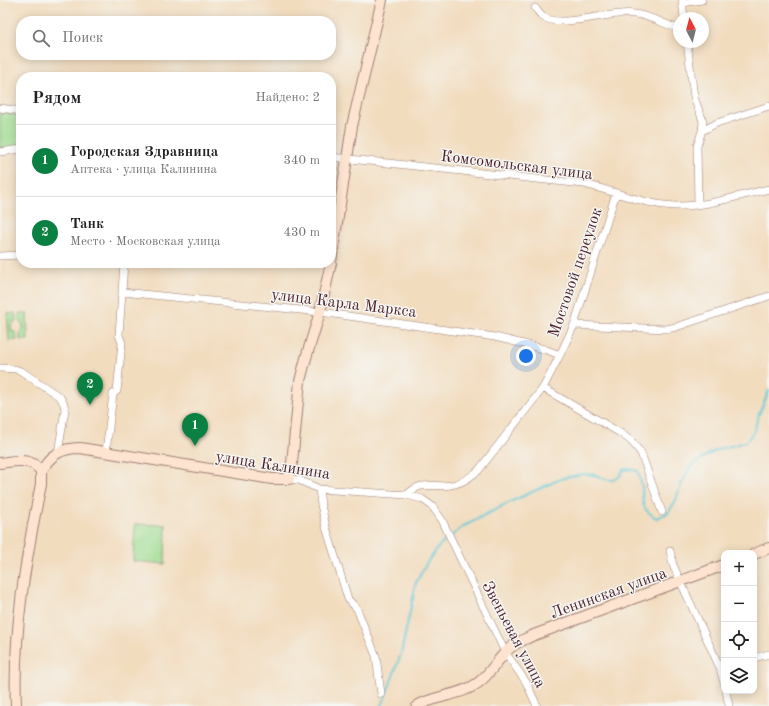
<!DOCTYPE html>
<html lang="ru">
<head>
<meta charset="utf-8">
<style>
	:root { --surface:#fff; --page:#f2f2f2; --text:#202124; --muted:#757577; --line:#e0e0e0; --accent:#0b8043 }
	body { margin:0; font-family:"Old Standard TT",serif; background:var(--page); color:var(--text) }
	.controls { position:absolute; right:12px; bottom:12px; display:grid; overflow:hidden; border-radius:8px; box-shadow:0 2px 10px #0003 }
	.controls button { width:36px; height:36px; display:grid; place-items:center; padding:0; border:0; border-bottom:1px solid var(--line); background:var(--surface); color:var(--text); font:20px sans-serif }
	.compass { position:absolute; left:673px; top:12px; width:36px; height:36px; border-radius:50%; background:var(--surface); box-shadow:0 2px 10px #0003; rotate:353deg }
	.you { position:absolute; left:526px; top:356px; width:14px; height:14px; margin:-10px; border:3px solid #fff; border-radius:50%; background:#1a73e8; box-shadow:0 0 0 6px #1a73e833 }
	.badge { display:grid; place-items:center; width:26px; height:26px; border-radius:50%; background:var(--accent); color:#fff; font-size:13px; font-weight:700 }
	.pin { position:absolute; translate:-50% -33px; filter:drop-shadow(0 1px 2px #0008) }
	.pin::after { content:''; position:absolute; top:21px; width:14px; height:12px; background:inherit; clip-path:polygon(0 0,100% 0,50% 100%) }
	.list { margin:0; padding:0; list-style:none }
	h2 { display:flex; justify-content:space-between; align-items:center; height:52px; margin:0; padding:0 16px; font-size:17px }
	h2 small { font-size:13px; font-weight:400; color:var(--muted) }
	.list li { display:grid; grid-template-columns:26px 1fr auto; gap:12px; align-items:center; box-sizing:border-box; height:72px; padding:0 16px; border-top:1px solid var(--line) }
	.list b { display:block; font-size:15px; white-space:nowrap }
	.list p { margin:0; font-size:13px; white-space:nowrap; color:var(--muted) }
	.list em { font-size:13px; font-style:normal; color:var(--muted) }
	.icon { flex:none; width:22px; height:22px; fill:none; stroke:currentColor; stroke-width:2; stroke-linecap:round; stroke-linejoin:round }
	.map { position:relative; flex:none; width:769px; height:706px; overflow:hidden }
	.search { position:absolute; background:var(--surface); box-shadow:0 2px 10px #0003; left:16px; top:16px; width:320px; height:44px; display:flex; align-items:center; gap:10px; box-sizing:border-box; padding:0 14px; border-radius:16px; color:var(--muted); font-size:15px }
	.panel { position:absolute; background:var(--surface); box-shadow:0 2px 10px #0003; left:16px; top:72px; width:320px; height:196px; border-radius:16px }
	.map>svg:first-child { display:block }
</style>
</head>
<body>
<div class="map">
<svg width="769" height="706" viewBox="0 0 769 706">
	<rect width="100%" height="100%" fill="#f6f6f2"/>
	<filter id="ink" filterUnits="userSpaceOnUse"><feTurbulence type="fractalNoise" baseFrequency=".025" numOctaves="2"/><feDisplacementMap in="SourceGraphic" scale="8" xChannelSelector="R" yChannelSelector="G"/><feConvolveMatrix kernelMatrix="1 2 1 2 8 2 1 2 1" color-interpolation-filters="sRGB"/></filter>
	<filter id="wash" filterUnits="userSpaceOnUse"><feTurbulence type="fractalNoise" baseFrequency=".012" numOctaves="4" result="noise"/><feDisplacementMap in="SourceGraphic" scale="16" xChannelSelector="R" yChannelSelector="G"/><feGaussianBlur stdDeviation="0.9" result="paint"/><feColorMatrix in="noise" values="0 0 0 0 0 0 0 0 0 0 0 0 0 0 0 0 0 1.4 0 .05"/><feComposite in="paint" operator="in"/></filter>
	<g filter="url(#wash)">
		<rect width="100%" height="100%" fill="#f2dcbe"/>
		<!-- green -->
		<path fill="#9edb90" stroke="#747d5e" d="M0,112L21,116V150L0,148Z
			M15,313L16,321L12,323L11,327L12,331L16,333L17,340L9,341L7,314Z
			M19,313H27L28,340H20V333C25,330 24,324 19,321Z
			M135,524L166,525L165,564L133,561Z"/>
		<g fill="none" stroke-linecap="round" stroke-linejoin="round">
			<!-- stream -->
			<path stroke="#5dc8d6" stroke-width="2" d="M382,706L401,654L416,583L426,564L440,545L464,526L510,502L563,478L583,474L595,475L608,480H614L620,476L623,470L629,469L638,471C639,476 641,481 642,487C643,503 640,508 656,518L668,513L676,500L681,485L691,466L706,456L719,449L746,442L754,431L759,414L769,391"/>
		</g>
	</g>
	<g filter="url(#ink)">
		<g fill="none" stroke-linecap="round" stroke-linejoin="round">
			<defs>
				<path id="street" d="M682,0L684,18
					M682,3L702,0
					M535,8C538,11 540,15 543,17C561,29 613,10 635,14C650,16 665,24 679,29
					M687,42L694,97L703,121L702,131L697,146L698,204
					M0,108L21,111
					M702,131L717,123L769,106
					M0,152L21,149
					M331,157L584,184C615,191 644,205 676,206C705,207 741,195 769,189
					M0,256L21,255
					M122,292L320,312L495,337L544,349L560,355
					M574,325L667,329L676,327L769,296
					M0,368L15,369L21,371L60,397L64,404L65,410L58,453
					M543,388L622,434L632,442L641,453L662,512
					M106,452L113,394L117,391L122,343L119,335L124,263
					M289,479L299,480L319,489L407,495L422,499L432,506L442,520L505,652L526,682L537,706
					M319,489L321,505L326,527L348,599L357,609L376,656L381,694
					M407,495C422,478 437,490 455,484C464,482 470,477 478,471L543,388L560,355L574,325L616,193
					M670,551L673,565L720,668L724,683
					M754,658L769,654
					M726,691L729,706"/>
				<path id="secondary" d="M331,262L352,126L382,0
					M0,463C15,461 31,457 41,471
					M41,471C50,455 61,448 80,448L272,479H289L292,463L300,381L306,358L320,312L331,263
					M754,554L769,548
					M16,706C13,630 26,558 41,484V471
					M417,706C436,695 460,696 478,683C490,674 495,663 505,653C512,644 523,640 534,635L724,565"/>
			</defs>
			<!-- street casing -->
			<use href="#street" stroke="#9e7e74" stroke-width="8"/>
			<!-- secondary casing -->
			<use href="#secondary" stroke="#9e7e74" stroke-width="12"/>
			<!-- street -->
			<use href="#street" stroke="#fff" stroke-width="7"/>
			<!-- secondary -->
			<use href="#secondary" stroke="#fde4d0" stroke-width="10"/>
		</g>
	</g>
	<g text-anchor="middle" stroke-width="3" stroke-linejoin="round" paint-order="stroke">
		<!-- street labels -->
		<g font-size="16" fill="#4a1f2b" stroke="#f6f6f2">
			<text transform="translate(517 164) rotate(7)" y="6">Комсомольская улица</text>
			<text transform="translate(574 272) rotate(-71)" y="6">Мостовой переулок</text>
			<text transform="translate(344 302) rotate(7)" y="6">улица Карла Маркса</text>
			<text transform="translate(273 464) rotate(9)" y="6">улица Калинина</text>
			<text transform="translate(608 592) rotate(-20)" y="6">Ленинская улица</text>
			<text transform="translate(515 634) rotate(62)" y="6">Звеньевая улица</text>
		</g>
	</g>
</svg>
<div class="controls">
<button>+</button>
<button>−</button>
<button><svg class="icon" aria-label="locate" viewBox="0 0 24 24"><circle cx="12" cy="12" r="6"/><path d="M12 2v4M12 18v4M2 12h4M18 12h4"/></svg></button>
<button><svg class="icon" aria-label="layers" viewBox="0 0 24 24"><path d="M12 4l9 5-9 5-9-5zM3 14l9 5 9-5"/></svg></button>
</div>
<svg class="compass" viewBox="-18 -18 36 36"><path d="M0-13l5 13h-10z" fill="#e53935"/><path d="M0 13l5-13h-10z" fill="#757577"/></svg>
<div class="you"></div>
<div class="pin badge" style="left:195px;top:446px">1</div>
<div class="pin badge" style="left:90px;top:405px">2</div>
<div class="search"><svg class="icon" aria-label="search" viewBox="0 0 24 24"><circle cx="10" cy="10" r="6"/><path d="M15 15l6 6"/></svg>Поиск</div>
<section class="panel">
<h2>Рядом<small>Найдено: 2</small></h2>
<ul class="list">
<li><span class="badge">1</span><div><b>Городская Здравница</b><p>Аптека · улица Калинина</p></div><em>340 m</em></li>
<li><span class="badge">2</span><div><b>Танк</b><p>Место · Московская улица</p></div><em>430 m</em></li>
</ul>
</section>
</div>
</body>
</html>
